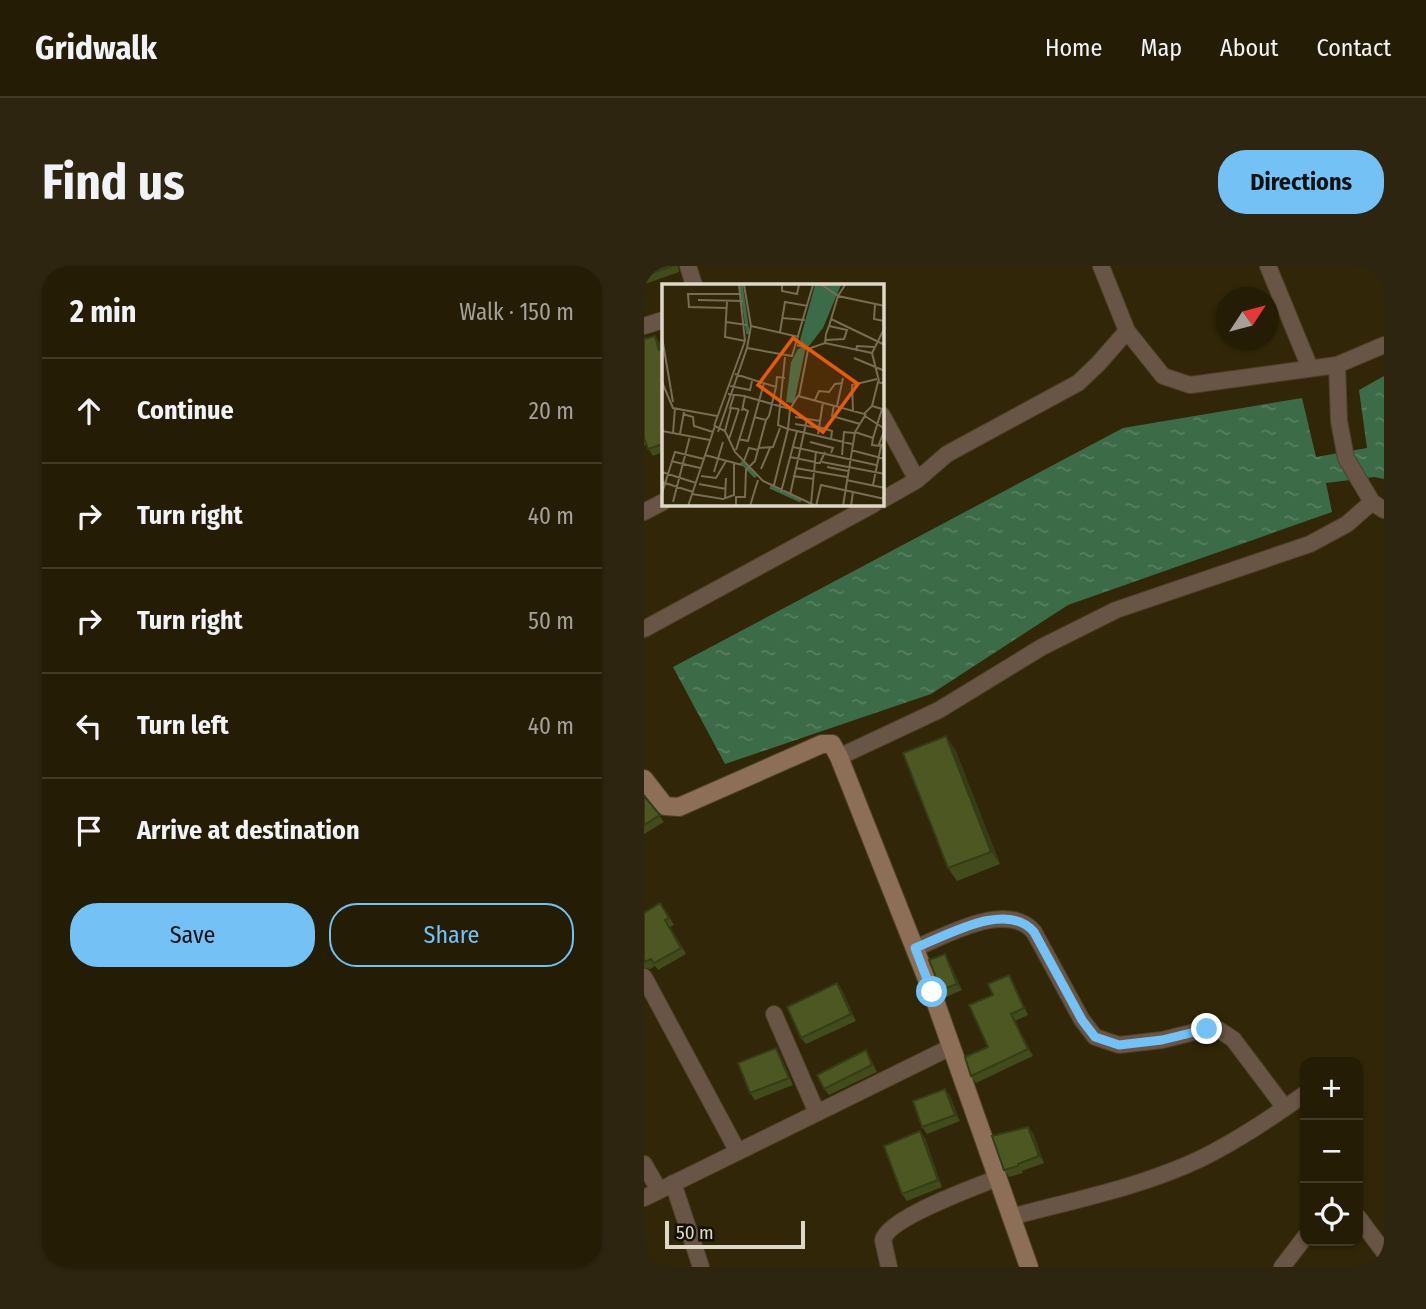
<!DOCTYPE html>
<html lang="en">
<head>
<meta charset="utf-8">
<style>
	:root { --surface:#251c05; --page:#2d250f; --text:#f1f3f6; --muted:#a3a19a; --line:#423a27; --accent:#73c1f5 }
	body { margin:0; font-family:"Fira Sans Condensed",sans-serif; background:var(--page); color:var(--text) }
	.controls { position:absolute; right:21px; bottom:21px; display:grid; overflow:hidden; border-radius:14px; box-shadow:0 2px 5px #0004 }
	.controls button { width:63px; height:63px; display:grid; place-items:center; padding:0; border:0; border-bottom:2px solid var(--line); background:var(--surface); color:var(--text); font:35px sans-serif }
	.compass { position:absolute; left:572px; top:21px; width:63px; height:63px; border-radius:50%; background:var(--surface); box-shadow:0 2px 5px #0004; rotate:54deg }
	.scale { position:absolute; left:21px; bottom:18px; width:140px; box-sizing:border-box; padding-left:7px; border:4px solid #ded8c7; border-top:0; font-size:19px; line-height:24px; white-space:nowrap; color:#ded8c7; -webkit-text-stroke:5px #141004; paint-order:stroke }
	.stop { position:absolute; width:21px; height:21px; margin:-16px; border:5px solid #73c1f5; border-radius:50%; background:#fff }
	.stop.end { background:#73c1f5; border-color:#fff; box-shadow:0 2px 7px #0008 }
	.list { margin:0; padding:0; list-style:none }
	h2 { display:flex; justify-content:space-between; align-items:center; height:91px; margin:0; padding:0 28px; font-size:30px }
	h2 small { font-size:23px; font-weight:400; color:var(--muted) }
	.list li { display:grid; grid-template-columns:46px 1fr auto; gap:21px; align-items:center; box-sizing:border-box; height:105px; padding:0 28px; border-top:2px solid var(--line) }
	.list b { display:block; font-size:26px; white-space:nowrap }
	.list em { font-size:23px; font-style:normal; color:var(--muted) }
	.actions { display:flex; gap:14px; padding:21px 28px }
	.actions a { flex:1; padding:16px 0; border:2px solid var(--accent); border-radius:28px; text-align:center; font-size:24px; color:var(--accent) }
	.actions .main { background:var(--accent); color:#111 }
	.icon { flex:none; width:38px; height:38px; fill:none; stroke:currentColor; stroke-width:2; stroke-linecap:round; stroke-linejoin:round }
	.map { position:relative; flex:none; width:740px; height:1001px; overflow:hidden; border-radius:28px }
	header { display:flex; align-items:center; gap:42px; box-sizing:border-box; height:98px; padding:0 35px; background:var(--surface); border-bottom:2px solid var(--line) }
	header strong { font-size:33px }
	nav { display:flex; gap:38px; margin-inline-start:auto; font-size:24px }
	.intro { display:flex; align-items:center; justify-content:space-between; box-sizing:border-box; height:168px; padding:0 42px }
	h1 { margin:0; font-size:49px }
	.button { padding:18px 32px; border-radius:28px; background:var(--accent); color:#111; font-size:24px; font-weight:700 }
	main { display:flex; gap:42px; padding:0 42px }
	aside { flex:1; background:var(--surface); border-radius:28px; box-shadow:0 2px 5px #0004 }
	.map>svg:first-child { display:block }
</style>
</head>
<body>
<header>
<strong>Gridwalk</strong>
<nav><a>Home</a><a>Map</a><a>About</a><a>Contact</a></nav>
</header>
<div class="intro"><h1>Find us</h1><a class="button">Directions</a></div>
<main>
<aside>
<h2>2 min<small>Walk · 150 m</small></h2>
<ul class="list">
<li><svg class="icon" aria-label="ahead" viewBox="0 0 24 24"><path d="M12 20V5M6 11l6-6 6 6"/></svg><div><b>Continue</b></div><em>20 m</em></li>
<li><svg class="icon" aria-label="right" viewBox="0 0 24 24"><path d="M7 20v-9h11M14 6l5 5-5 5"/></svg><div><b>Turn right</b></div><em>40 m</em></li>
<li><svg class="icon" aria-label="right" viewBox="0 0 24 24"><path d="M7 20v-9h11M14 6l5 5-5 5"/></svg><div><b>Turn right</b></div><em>50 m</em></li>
<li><svg class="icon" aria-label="left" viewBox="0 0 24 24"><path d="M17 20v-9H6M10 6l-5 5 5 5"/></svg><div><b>Turn left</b></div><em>40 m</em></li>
<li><svg class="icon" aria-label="arrive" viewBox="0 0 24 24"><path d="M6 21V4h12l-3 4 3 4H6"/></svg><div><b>Arrive at destination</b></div></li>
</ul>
<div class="actions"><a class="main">Save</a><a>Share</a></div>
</aside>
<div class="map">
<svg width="740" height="1001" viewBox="0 0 740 1001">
	<defs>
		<pattern id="water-ripples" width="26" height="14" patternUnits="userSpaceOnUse" patternTransform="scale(1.75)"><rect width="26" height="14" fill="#3c6b47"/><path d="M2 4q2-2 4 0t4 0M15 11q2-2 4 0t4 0" fill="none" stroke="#587f60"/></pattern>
	</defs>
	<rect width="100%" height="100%" fill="#312607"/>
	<!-- water -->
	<path fill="url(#water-ripples)" d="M740,110V213L730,211L682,217L688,246L424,339L287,428L81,498L29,401L479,162L658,132L672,191L723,182L715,124Z"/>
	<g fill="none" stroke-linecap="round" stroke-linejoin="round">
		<defs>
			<path id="street" d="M44,0L50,19
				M457,0L483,65L519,110L546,119L693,99L740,79
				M624,0L666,102
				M0,60L19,54
				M693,99L695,155L702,192L728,236L740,244
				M238,149L273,214
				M238,234L273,214L303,188L434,117L454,98L483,65
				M0,246L19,236
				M0,363L230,238
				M195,491L295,444L398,381L472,344L666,278L703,258L728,236
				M271,682C304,669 363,634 390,666L438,754L451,771L475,779L518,774L563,763L575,764L589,773L641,842
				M0,711L94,886
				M130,748L173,847
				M0,898L15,924
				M29,917L57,1001
				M0,932L307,781
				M367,951C430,934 497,921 556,893C593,875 628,851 661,828
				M714,951L740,986
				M245,1001L239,974C245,951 330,922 353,912
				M638,1001L661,971"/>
			<path id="secondary" d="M0,513L21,540L35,541L178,478H188L195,491L288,726L385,1001"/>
		</defs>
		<!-- street casing -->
		<use href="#street" stroke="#4d4226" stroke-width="18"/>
		<!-- secondary casing -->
		<use href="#secondary" stroke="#4d4226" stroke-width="20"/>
		<!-- street -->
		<use href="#street" stroke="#695546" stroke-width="16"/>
		<!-- secondary -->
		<use href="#secondary" stroke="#8d6e56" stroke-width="18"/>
	</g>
	<!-- wall -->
	<path fill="#414b1c" d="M0,0H34L35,6L1,18L0,16Z
		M0,73L16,77L17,83H19V186L9,190L2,179H0Z
		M311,483L356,598L313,615L304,602Z
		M0,530L20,556L0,568Z
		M21,644L30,659L26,661L42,688L14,704L11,700L6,703L0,702V647Z
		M305,695L318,724L302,731L297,724Z
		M365,709L369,716L384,749L371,755L389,790L332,817L327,810L344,781Z
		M193,717L198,724L212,755L162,778L157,772Z
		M222,784L226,791L233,806L185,829L180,823Z
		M136,789L149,819L111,834L106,827Z
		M301,823L306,830L316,855L283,868L278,861Z
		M384,861L389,867L400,897L378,905L379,907L365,911L360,904Z
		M281,872L298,921L263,935L258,928Z"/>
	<!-- shaded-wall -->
	<path fill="#353d17" d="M11,70L16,77L19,90L15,84Z
		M302,470L311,483L356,598L347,586Z
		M301,688L305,695L318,724L313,718Z
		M193,717L198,724L212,755L207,748Z
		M367,748L371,755L389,790L384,783Z
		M132,782L136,789L149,819L145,812Z
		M301,823L306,830L316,855L311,849Z
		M384,861L389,867L400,897L395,890Z
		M276,865L281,872L298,921L294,914Z"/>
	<!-- building -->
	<path fill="#4c5721" stroke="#353d17" stroke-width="2" d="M0,0H28L0,10Z
		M11,70L15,84L19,83V178L4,183L0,172V73Z
		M302,470L347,586L304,602L259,487Z
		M0,530L16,549L0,559Z
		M16,637L25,652L21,654L37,682L10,697L7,693L0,696V647Z
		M301,688L313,718L297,724L285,694Z
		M365,709L380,742L367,748L384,783L327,810L321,791L344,781L325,739L349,729L344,718Z
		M193,717L207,748L157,772L143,741Z
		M132,782L145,812L106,827L94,797Z
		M222,784L228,799L180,823L173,809Z
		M301,823L311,849L278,861L269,835Z
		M384,861L395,890L374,898V900L360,904L348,870Z
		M276,865L294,914L258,928L240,880Z"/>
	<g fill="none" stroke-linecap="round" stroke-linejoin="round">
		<!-- route -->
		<path stroke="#73c1f5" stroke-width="9" d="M288,726L271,682C304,669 363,634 390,666L438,754L451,771L475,779L518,774L563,763"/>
	</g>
	<!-- overview -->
	<g transform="translate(18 18)">
		<rect width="222" height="222" fill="#312607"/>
		<path d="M153,1H179L161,44L143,67L132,119L124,118L129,78L136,65L142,63L138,56Z" fill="#3c6b47"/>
		<path fill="none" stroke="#3c6b47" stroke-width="3.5" d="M79,1L86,50M79,178L94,193M108,203L139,217"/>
		<path fill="none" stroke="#766d54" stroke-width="2" d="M82,1L89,42L85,64M120,1V7L135,10L137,1M160,1L176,12L167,42M183,1L176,12L223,22M36,16L81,17M65,17L63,53L83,57M213,21L212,35L222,37L221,42M65,24L27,23L26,10H79M120,34L143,36M169,35L223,61M64,38L85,41M89,42L137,53M118,48L123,18L146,22M0,53L11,118M163,59L164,50L167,42L185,46L182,55L164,56M135,61L146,65L163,59L210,69M194,67L195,62L212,63M192,74L223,87M73,90L114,103L115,93L123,94M217,97L210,69L223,43M0,98L11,124L55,132M68,102L88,106L90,97M66,110L83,112L80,127M72,111L68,124L77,125M82,112L128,125M137,112L146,66M153,116L157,107L167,108L173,100L181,99M172,121L170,132L198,140M175,122L181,94M191,127L190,101L215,95M21,130L31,133L32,142L51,148M203,132L223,145M92,133L104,136L107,132L114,103M133,133L158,137M133,140L157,144M52,142L83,57L77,1M157,143L170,147L169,155M223,145L217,160L223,163M0,147L48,156M63,147L69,124M135,147L190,160M56,148L85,64L130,72L151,1M193,148L211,154L220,125L210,122M11,149L13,124M18,150L22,128M156,150L161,118M67,155L77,125M77,155L86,157L102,99M148,158L171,164L169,169M131,163L214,181M96,164L111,163L118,144M74,166L86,127L80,124M189,166L223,175M43,171L80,181M180,171L182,148L192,149M128,173L158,179L163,168M9,177L38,184M82,177L87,164L96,166M160,178L223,190M165,183L186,187M133,184L185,193M99,185L108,164M0,188L34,199M52,188L61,158M39,192L54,194L64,177M131,192L152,195M184,196L223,204M0,198L31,208M37,200L64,205M112,201L126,145L116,141L123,73M211,201L219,162L210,161L211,154M119,208L135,147L126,145L128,125L136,112L202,130L210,122L216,98L223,100M0,209L13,168L42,175M30,210L61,215L72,211V179M128,211L145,135M63,215L64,194M11,218L28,152M149,220L154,167M26,222L53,142L63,147L73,168L101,197L154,222M74,222V213H83L84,186L93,177L104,136M88,222L96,196M154,222L159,201L191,208M181,222L193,148L204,130M189,222L191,208L223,215"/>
		<path fill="#e8590c" fill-opacity="0.15" stroke="#e8590c" stroke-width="3.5" d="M131,54L196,100L161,148L96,101Z"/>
		<rect width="222" height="222" fill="none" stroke="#ded8c7" stroke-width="3.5"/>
	</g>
</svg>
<div class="controls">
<button>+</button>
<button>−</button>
<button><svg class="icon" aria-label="locate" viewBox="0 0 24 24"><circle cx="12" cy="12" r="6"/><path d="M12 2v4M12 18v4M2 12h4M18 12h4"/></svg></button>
</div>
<svg class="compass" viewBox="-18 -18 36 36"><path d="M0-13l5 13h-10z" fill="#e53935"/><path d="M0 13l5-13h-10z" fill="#a3a19a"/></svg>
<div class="scale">50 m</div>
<div class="stop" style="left:288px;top:726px"></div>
<div class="stop end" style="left:563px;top:763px"></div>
</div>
</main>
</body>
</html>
